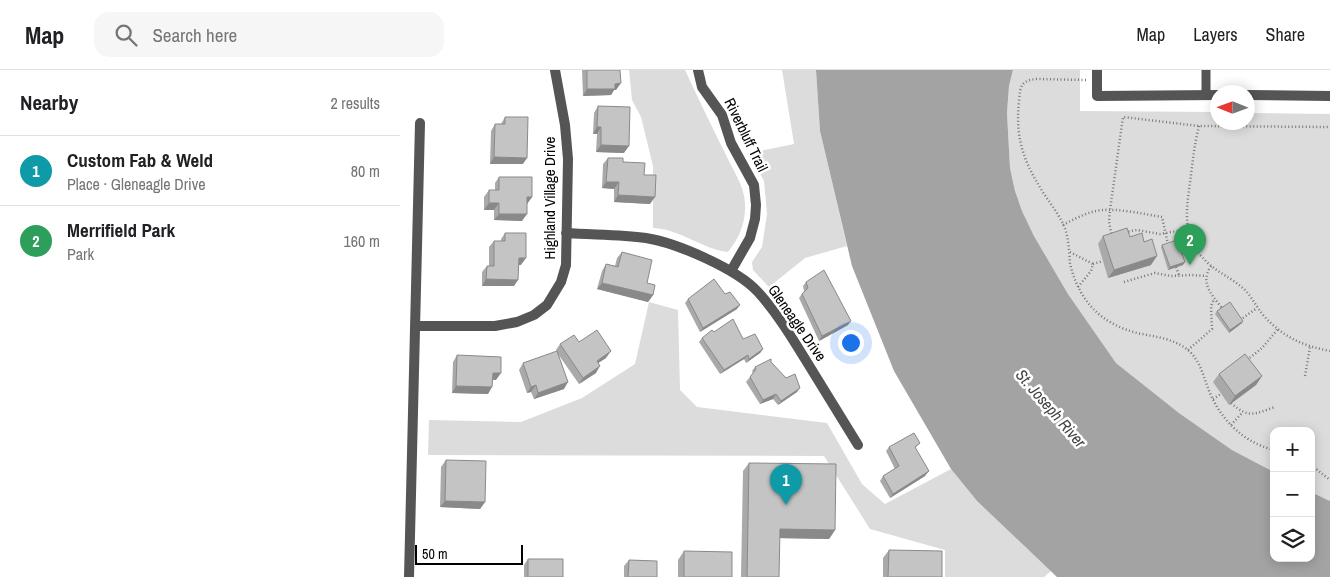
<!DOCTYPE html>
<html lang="en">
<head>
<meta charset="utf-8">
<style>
	:root { --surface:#fff; --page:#f6f6f6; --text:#202124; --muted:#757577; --line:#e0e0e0; --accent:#db2777 }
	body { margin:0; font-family:"Archivo Narrow",sans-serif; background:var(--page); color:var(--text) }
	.controls { position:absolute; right:15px; bottom:15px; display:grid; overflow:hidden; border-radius:10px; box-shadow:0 2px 12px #0003 }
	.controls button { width:45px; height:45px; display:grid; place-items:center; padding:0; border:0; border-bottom:1px solid var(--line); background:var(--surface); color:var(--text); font:25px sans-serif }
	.compass { position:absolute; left:810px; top:15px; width:45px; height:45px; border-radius:50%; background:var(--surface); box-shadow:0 2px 12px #0003; rotate:271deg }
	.scale { position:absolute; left:15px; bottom:12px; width:108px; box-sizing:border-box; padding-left:5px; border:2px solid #000; border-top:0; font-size:14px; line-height:18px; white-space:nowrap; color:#000; -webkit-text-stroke:4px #fff; paint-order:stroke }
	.you { position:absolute; left:450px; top:272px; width:18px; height:18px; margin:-12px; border:4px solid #fff; border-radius:50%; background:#1a73e8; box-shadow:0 0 0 8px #1a73e833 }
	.badge { display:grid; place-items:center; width:32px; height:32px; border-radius:50%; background:var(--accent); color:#fff; font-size:16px; font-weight:700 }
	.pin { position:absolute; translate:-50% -41px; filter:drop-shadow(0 1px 2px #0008) }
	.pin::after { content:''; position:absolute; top:26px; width:18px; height:15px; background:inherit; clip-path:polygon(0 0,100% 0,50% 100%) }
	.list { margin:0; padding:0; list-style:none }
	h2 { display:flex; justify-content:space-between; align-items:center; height:65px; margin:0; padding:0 20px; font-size:21px }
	h2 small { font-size:16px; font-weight:400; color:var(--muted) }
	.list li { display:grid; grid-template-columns:32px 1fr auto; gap:15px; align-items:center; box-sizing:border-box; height:70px; padding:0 20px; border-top:1px solid var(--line) }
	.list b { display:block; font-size:19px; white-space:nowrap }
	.list p { margin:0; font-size:16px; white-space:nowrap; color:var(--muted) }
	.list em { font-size:16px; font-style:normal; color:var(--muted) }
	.icon { flex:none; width:28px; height:28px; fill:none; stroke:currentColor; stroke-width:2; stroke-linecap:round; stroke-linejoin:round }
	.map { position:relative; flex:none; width:930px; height:507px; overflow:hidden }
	header { display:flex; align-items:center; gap:30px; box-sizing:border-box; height:70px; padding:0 25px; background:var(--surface); border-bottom:1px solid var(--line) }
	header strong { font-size:24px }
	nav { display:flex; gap:28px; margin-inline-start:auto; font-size:18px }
	.search { width:350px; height:45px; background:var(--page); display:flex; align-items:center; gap:12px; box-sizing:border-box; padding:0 18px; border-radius:15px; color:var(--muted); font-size:19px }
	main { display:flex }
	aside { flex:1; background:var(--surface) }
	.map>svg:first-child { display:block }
</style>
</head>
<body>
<header>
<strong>Map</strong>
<div class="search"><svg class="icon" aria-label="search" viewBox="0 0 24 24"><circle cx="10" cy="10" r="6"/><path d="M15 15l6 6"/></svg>Search here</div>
<nav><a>Map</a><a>Layers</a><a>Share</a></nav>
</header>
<main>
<aside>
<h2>Nearby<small>2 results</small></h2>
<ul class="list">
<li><span class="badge" style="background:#0f9aa8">1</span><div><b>Custom Fab &amp; Weld</b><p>Place · Gleneagle Drive</p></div><em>80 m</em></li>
<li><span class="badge" style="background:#2e9e5b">2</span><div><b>Merrifield Park</b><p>Park</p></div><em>160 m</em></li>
</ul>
</aside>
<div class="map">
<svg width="930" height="507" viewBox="0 0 930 507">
	<rect width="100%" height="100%" fill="#fff"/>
	<!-- green -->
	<path fill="#dcdcdc" d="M229,0H285C298,28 311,55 325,83C332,99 344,115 345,133C346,152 340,167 328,182C302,179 280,159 253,158V96L241,47L232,30Z
		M382,0H416L420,61L447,176L405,188L369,217L353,200L352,192L362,177L367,144L364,111L349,83L394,74Z
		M613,0H680V41L817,42L818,52H848V43L930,44V431L911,422V361H874V402L832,380L779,343L716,293L668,224L634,166L622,141L615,121L610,98L607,43L609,16Z
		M249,232L278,240L280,320L297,337L427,353L462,414L485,434L551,399L577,431L651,501L644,507H545V480L470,459L424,386L28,385L29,350L121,352L182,328L235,294Z"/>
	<!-- water -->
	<path fill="#a3a3a3" d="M416,0H613L609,16L607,43L610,98L615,121L622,141L634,166L668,224L716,293L779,343L832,380L874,402V488H911V422L930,431V507H657L577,431L551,399L494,301L452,196L420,61Z"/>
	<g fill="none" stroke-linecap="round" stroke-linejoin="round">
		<!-- path -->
		<path stroke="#777" stroke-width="2.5" stroke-dasharray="1 2.5" stroke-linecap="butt" d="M686,10L637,9C621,10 620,17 619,31C615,70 624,92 644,124C651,134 659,145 664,156C669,168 669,181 670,193C673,208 680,223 689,234C701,249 718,258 737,263C755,267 774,268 789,281C800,291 803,305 808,318C819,348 842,372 874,380
			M799,56C795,72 793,88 791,105C789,122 785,141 788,158C790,169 796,181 804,189C815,202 833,208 846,221C853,229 857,238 864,246C883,267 903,276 930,281
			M663,155C672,150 682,145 692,142C711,136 743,144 762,147L768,174
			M725,162L737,160L760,164L788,159
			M712,167L709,152L710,140L723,47L799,56L930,57
			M670,182L693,194
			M693,194L703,191
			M811,196C800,213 811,224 822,238
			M776,197L779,205
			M724,212L755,203L771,206L791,205L806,206
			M678,217L691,201L693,194
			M840,250L857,238
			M788,280L812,259L811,236L814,229
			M847,290L862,278L878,259
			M905,306L910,277
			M813,329L821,324
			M831,333C849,349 854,344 875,337
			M831,355L842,343
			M911,395L930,410"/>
		<!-- lane -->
		<path stroke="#555" stroke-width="9" d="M806,24V0"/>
		<!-- street -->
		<path stroke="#555" stroke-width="10" d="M298,0L302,17L322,45L331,73L354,115L356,135L355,149L350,168L331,201
			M697,0V26L818,25
			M848,25L930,26
			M166,163C193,165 220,164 246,168C277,173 337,199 358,222C378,244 394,271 410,297C426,323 442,349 458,375
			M15,256H95L117,252L134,245L147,235L161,212L166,195L168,89L165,55L155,0
			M9,507L20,53"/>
	</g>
	<!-- wall -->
	<path fill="#a9a9a9" d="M182,0H220L216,20H214L211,25L183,26Z
		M198,36L224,83L196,82L197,64H193L194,43Z
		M105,47L123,94H90L91,61L95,54H101Z
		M208,88L223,92L244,105L250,134L214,132V119L202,118L203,94Z
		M99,107L132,127L127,134L122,151L94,150V140H84V127L89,120H95V113Z
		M105,163L121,195H119L114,216H82V202L87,196H89V177L94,171H101V169Z
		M703,166L730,167L751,195L708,208L698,174Z
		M762,175L783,195L768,200L761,177Z
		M222,182L247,213L253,225L248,232L197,219L202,201L206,194L215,196L217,188Z
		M406,212L448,255L419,271L399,228L404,221L403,216Z
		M288,229L337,239L300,262L285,233Z
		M817,241L842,253L829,263L815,244Z
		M314,262L343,269L363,279L360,283L346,293L344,289L320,304L299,272L302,268Z
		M179,272L206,288L198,293L196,303L179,314L158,284L164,319L134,329L131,322L127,323L119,300L123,293L157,282L156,280L160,274Z
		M57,285L96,310H93L88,324L52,323L53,292Z
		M371,292L397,322L378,335L373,329L360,334L346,312L353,303L352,301L355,297Z
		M819,304L862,306L856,315L829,335L813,312Z
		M520,373L515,378L525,406L490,428L480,411L483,406L495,399L486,381L489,377Z
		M46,390L85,432L80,439L40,437L41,397Z
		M349,393L435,460L429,469L379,468V507H341L343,401Z
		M489,480L542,507H483V488Z
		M284,481L332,507H278V490Z
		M128,489L163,507H124V495Z
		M229,490L257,507H224V496Z"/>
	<!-- shaded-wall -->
	<path fill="#898989" d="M221,13L216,20H214L211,25L183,26L187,19L215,14Z
		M197,57H201L197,64H193Z
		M201,75L229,76L224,83L196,82Z
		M94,87L127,88L123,94H90Z
		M206,112H219L214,119L202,118Z
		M218,125L255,127L250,134L214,132Z
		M127,127H132L127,134H122Z
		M89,133H99L94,140H84Z
		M99,144H127L122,151L94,150Z
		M757,186L751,195L708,208L714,200Z
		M119,188H126L121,195H114Z
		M785,192L783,195L768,200L770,197Z
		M86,209L118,210L114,216H82Z
		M202,213L253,225L248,232L197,219Z
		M340,235L337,239L300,262L303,258Z
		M451,251L448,255L419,271L422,266Z
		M843,251L842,253L829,263L830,260Z
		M363,279L360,283L346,293L349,289Z
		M211,281L206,288L192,297L197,291Z
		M348,285L344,289L320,304L324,300Z
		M200,296L196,303L179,314L183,308Z
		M93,303H101L96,310L88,309Z
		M862,306L856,315L829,335L835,326Z
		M168,312L164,319L134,329L138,323Z
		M136,315L131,322L127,323L131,317Z
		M56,316L92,317L88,324L52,323Z
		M400,318L397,322L378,335L381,331Z
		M376,324L373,329L360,334L363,330Z
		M529,401L525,406L490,428L493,424Z
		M45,431L85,432L80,439L40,437Z
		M380,459L435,460L429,469L374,468Z"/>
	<!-- building -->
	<path fill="#c4c4c4" stroke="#898989" d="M187,0H220L221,13L215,14V19H187Z
		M198,36L230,37L229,76L201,75V57H197Z
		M105,47H128L127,88L94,87L95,54H105Z
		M208,88H223V92L245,93L244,105H256L255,127L218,125L219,112H206Z
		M99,107H132V127H127V144H99V133H89V120H99Z
		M727,158L730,167L742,163L744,172L752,169L757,186L714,200L703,166Z
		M105,163H126V188H119L118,210L86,209L87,196H94V171H105Z
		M777,170L785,192L770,197L762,175Z
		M222,182L252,190L247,213L255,215L253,225L202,213L206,194L218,197Z
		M424,200L451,251L422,266L402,224L408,218L406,212Z
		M314,209L325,224L330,222L340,235L303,258L288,229Z
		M830,232L843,251L830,260L817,241Z
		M333,249L343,269L355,264L363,279L349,289L348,285L324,300L302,268L312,260L314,262Z
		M197,260L211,281L197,291L200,296L183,308L160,274L174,265L179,272Z
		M157,281L168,312L138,323L136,315L131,317L123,293Z
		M845,284L862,306L835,326L819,304Z
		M57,285L101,287V303H93L92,317L56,316Z
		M371,289V292L386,308L395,304L400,318L381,331L376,324L363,330L350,307L356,299L355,297Z
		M514,363L520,373L515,377L529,401L493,424L483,406L499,396L489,377Z
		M46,390L86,391L85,432L45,431Z
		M349,393L436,394L435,460L380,459L379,507H347Z
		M489,480L542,481V507H488Z
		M284,481L332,482V507H284Z
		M128,489H163V507H128Z
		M229,490L257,491V507H228Z"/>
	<g text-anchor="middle" stroke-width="5" stroke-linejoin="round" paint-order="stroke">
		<!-- street labels -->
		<g font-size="15" fill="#000" stroke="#fff">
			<text transform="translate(346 65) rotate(64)" y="5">Riverbluff Trail</text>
			<text transform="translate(150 128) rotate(-90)" y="5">Highland Village Drive</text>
			<text transform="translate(397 253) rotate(55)" y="5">Gleneagle Drive</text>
		</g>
		<!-- water labels -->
		<g font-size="16" font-style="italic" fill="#444" stroke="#fff">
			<text transform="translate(651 338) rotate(49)" y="6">St. Joseph River</text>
		</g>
	</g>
</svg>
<div class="controls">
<button>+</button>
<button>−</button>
<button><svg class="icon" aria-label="layers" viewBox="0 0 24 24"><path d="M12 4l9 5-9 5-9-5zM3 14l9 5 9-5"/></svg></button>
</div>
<svg class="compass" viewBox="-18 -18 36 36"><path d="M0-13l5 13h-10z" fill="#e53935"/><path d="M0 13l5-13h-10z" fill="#757577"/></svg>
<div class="scale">50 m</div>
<div class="you"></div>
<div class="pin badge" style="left:386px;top:435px;background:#0f9aa8">1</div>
<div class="pin badge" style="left:790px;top:195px;background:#2e9e5b">2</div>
</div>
</main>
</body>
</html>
